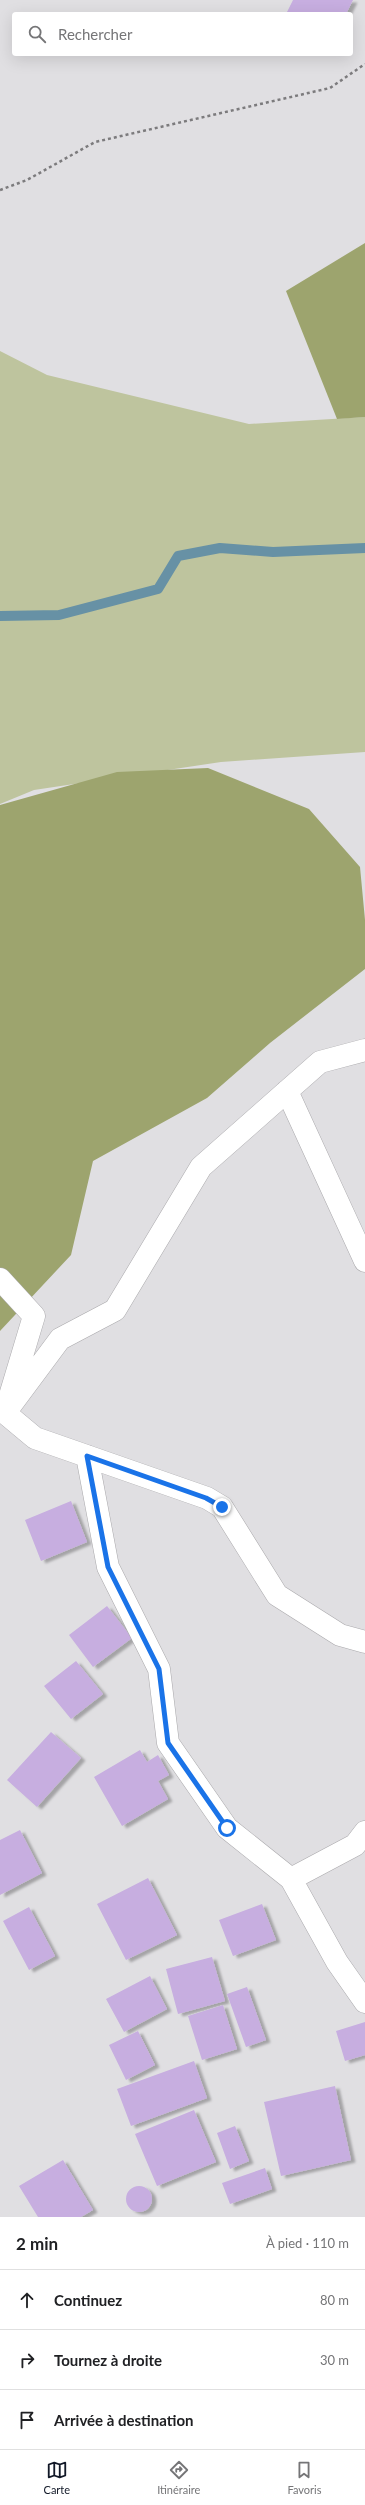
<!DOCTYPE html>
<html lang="fr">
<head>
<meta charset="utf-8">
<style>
	:root { --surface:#fff; --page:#f6f6f6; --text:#202124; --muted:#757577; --line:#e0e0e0; --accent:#111827 }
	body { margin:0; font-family:Lato,sans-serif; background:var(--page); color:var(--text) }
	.stop { position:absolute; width:12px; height:12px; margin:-9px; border:3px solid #1a73e8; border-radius:50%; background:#fff }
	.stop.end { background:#1a73e8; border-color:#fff; box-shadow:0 1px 4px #0008 }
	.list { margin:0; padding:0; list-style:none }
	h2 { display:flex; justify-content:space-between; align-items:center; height:52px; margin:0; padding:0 16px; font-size:17px }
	h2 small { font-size:13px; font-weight:400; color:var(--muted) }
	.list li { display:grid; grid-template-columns:26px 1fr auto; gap:12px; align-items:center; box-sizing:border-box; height:60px; padding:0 16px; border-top:1px solid var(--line) }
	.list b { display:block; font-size:15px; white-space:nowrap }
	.list em { font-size:13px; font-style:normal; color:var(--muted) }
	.icon { flex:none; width:22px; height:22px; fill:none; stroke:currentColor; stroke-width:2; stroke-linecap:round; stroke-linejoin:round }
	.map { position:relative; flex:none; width:365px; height:2217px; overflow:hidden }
	.search { position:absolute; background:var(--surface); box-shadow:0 4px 16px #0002; left:12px; right:12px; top:12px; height:44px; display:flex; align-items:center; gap:10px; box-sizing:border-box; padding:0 14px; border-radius:4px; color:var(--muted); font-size:15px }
	.sheet { height:232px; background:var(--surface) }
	nav { display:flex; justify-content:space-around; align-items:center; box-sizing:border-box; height:56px; border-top:1px solid var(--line); background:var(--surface); font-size:11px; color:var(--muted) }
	nav a { display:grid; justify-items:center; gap:2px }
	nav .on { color:var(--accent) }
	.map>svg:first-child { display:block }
</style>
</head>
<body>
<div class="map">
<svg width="365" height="2217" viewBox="0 0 365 2217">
	<defs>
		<filter id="shadow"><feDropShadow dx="4.5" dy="2.5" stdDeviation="1" flood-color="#0004"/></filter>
	</defs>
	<rect width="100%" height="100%" fill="#e0dfe2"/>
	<!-- green -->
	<path fill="#bec49e" d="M0,351L47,375L249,424L365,417V752L221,762L34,790L0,804Z"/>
	<!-- forest -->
	<path fill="#9da46e" d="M365,243V417L337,419L286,291Z
		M208,768L309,809L360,867L365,920V969L270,1043L207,1098L93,1161L71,1255L0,1331V805L117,772Z"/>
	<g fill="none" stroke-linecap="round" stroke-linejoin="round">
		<!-- stream -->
		<path stroke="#6791a5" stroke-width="10" d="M0,616L59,615L158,589L178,556L220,548L273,552L365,548"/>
	</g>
	<!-- building -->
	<path fill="#c7aee0" filter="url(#shadow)" d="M293,0H353L346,14H286Z
		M71,1501L87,1542L41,1561L25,1520Z
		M107,1606L132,1638L93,1667L69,1635Z
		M76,1661L103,1694L71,1719L44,1686Z
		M51,1732L81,1758L37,1807L7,1780Z
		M140,1750L147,1762L158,1755L169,1775L158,1781L168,1799L122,1826L94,1777Z
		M20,1830L42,1873L0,1895V1840Z
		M148,1878L177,1935L126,1960L97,1904Z
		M262,1904L276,1940L233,1956L219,1920Z
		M29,1907L55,1956L29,1970L3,1921Z
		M212,1957L225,2001L178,2014L166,1969Z
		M150,1976L167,2009L124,2032L106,1999Z
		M247,1987L266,2040L246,2047L227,1994Z
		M223,2005L237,2049L202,2060L188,2016Z
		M365,2022V2055L345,2061L336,2031Z
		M138,2031L155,2065L126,2080L109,2045Z
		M194,2061L207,2098L131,2126L117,2089Z
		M335,2086L351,2160L281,2176L264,2102Z
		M194,2110L216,2162L157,2186L135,2134Z
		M235,2126L249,2161L230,2169L217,2133Z
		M63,2160L93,2210L81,2217H38L19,2186Z
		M265,2168L272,2189L230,2204L222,2183Z
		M126 2199a13 13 0 1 1 26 0a13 13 0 1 1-26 0Z"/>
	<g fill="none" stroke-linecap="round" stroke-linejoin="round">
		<defs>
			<path id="minor" d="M287,1091L365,1261
				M0,1279L34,1316L9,1399
				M5,1413L60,1339L115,1310L201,1167L320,1062L365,1050
				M5,1413L35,1438L207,1498L222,1507L277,1595L340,1635L365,1642
				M87,1456L108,1567L159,1669L168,1743L227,1828L291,1879
				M365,1832L355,1845L291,1879L337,1962L365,2002"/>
		</defs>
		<!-- minor casing -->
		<use href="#minor" stroke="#aaa9ac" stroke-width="23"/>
		<!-- path -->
		<path stroke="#7c7b7d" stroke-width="2.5" stroke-dasharray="3 3" stroke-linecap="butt" d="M0,190L27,180L95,142L330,88L365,64"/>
		<!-- minor -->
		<use href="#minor" stroke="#fff" stroke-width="22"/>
	</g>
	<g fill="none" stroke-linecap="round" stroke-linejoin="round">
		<!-- route -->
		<path stroke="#1a73e8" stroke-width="5" d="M222,1507L206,1498L87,1456L108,1567L159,1669L168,1743L227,1828"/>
	</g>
</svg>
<div class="stop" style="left:227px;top:1828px"></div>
<div class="stop end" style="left:222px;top:1507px"></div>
<div class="search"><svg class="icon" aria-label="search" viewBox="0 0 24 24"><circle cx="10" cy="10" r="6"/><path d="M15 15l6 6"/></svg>Rechercher</div>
</div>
<section class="sheet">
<h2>2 min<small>À pied · 110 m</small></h2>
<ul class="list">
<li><svg class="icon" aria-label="ahead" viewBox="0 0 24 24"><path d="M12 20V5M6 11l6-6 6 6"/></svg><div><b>Continuez</b></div><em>80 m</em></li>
<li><svg class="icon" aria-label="right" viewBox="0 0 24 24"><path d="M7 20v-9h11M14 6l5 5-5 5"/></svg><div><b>Tournez à droite</b></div><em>30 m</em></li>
<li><svg class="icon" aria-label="arrive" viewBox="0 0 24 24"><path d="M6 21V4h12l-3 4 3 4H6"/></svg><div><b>Arrivée à destination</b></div></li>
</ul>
</section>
<nav>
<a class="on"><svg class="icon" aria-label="map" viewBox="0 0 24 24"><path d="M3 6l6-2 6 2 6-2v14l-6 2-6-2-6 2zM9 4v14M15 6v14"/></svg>Carte</a>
<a><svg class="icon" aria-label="directions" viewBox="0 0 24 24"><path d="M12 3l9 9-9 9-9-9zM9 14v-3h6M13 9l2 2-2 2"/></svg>Itinéraire</a>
<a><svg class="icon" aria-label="saved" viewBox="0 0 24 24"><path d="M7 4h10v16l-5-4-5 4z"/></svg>Favoris</a>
</nav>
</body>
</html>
